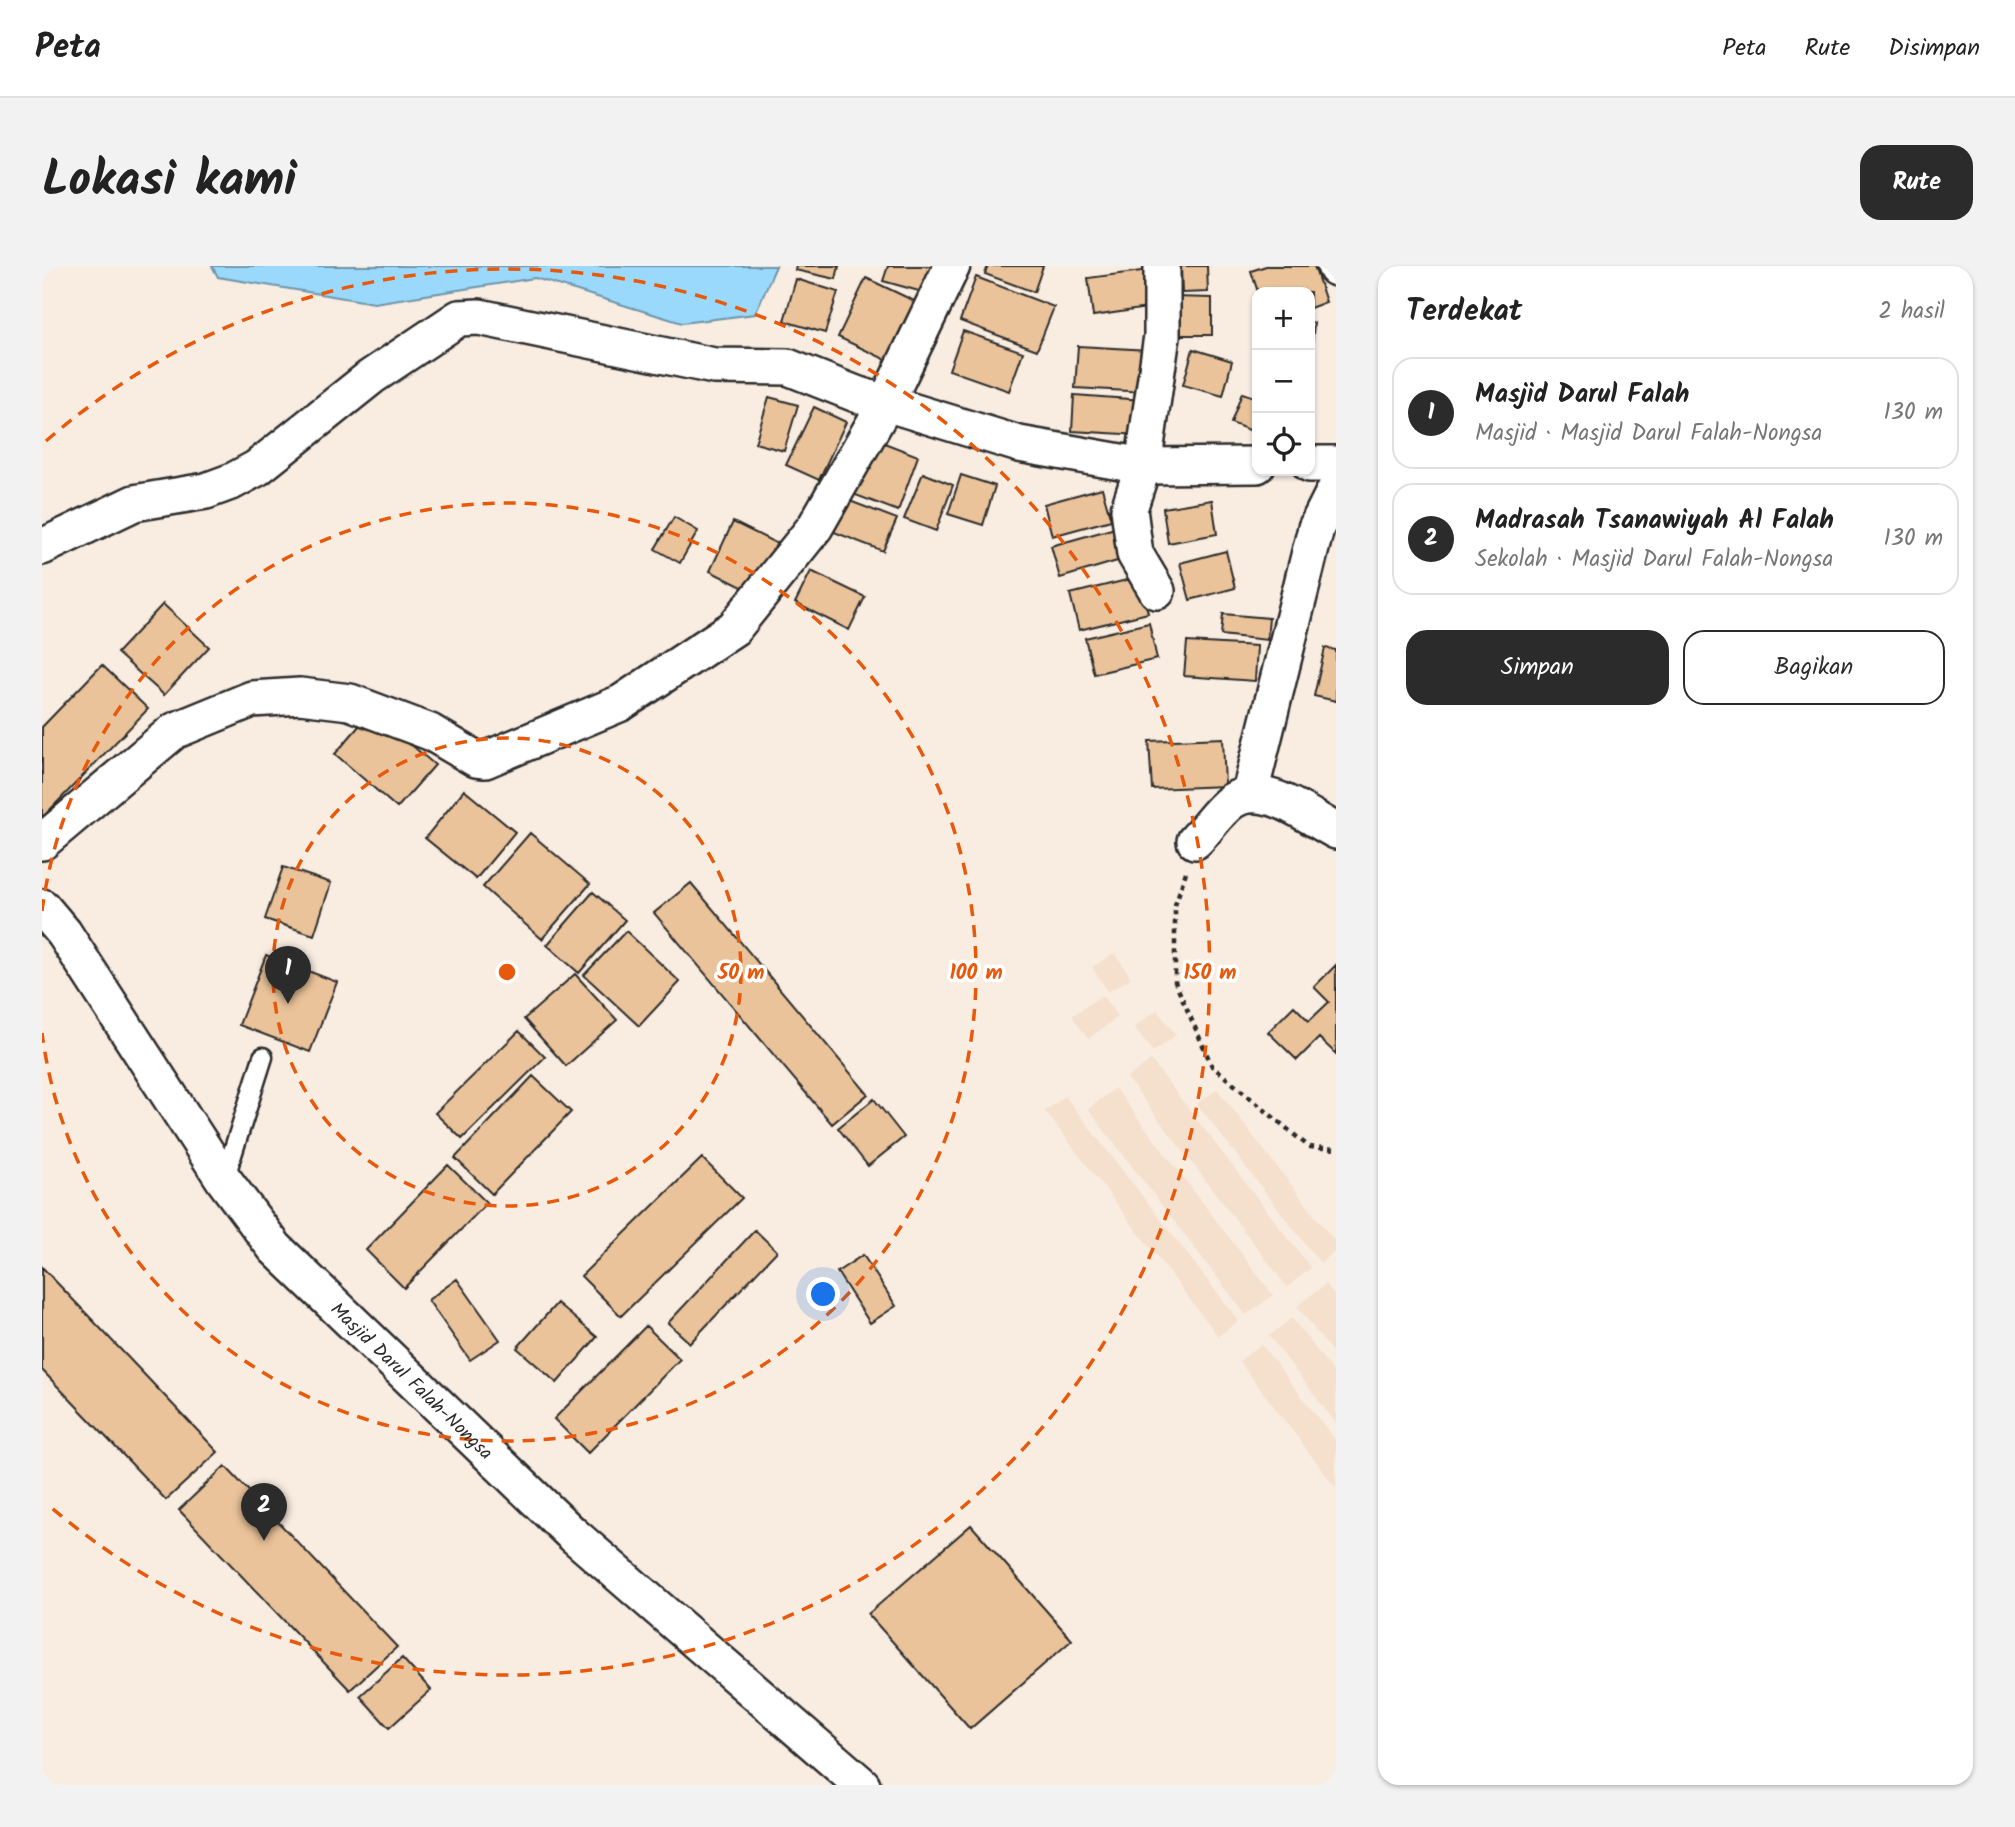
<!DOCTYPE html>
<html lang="id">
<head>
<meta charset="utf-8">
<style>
	:root { --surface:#fff; --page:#f2f2f2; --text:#222; --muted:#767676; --line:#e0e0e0; --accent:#2b2b2b }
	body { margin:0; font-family:Kalam,sans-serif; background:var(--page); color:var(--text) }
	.controls { position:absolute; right:21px; top:21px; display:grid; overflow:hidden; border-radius:14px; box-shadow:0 2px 5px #0004 }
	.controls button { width:63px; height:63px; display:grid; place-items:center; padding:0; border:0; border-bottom:2px solid var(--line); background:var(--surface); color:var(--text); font:35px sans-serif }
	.you { position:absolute; left:782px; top:1029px; width:24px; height:24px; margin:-18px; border:5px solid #fff; border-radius:50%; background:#1a73e8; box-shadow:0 0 0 10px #1a73e833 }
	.badge { display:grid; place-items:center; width:46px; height:46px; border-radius:50%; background:var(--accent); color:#fff; font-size:23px; font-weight:700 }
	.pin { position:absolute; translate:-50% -58px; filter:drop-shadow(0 2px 4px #0008) }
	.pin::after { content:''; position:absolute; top:37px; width:24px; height:21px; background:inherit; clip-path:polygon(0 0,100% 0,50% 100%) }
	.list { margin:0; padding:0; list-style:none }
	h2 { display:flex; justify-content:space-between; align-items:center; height:91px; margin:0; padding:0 28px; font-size:30px }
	h2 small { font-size:23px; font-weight:400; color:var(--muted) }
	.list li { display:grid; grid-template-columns:46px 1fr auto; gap:21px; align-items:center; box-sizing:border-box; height:112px; margin:0 14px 14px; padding:0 14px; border:2px solid var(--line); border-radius:21px }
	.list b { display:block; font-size:26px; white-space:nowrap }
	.list p { margin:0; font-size:23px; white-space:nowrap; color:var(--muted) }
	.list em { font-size:23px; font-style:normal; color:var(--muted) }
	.actions { display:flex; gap:14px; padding:21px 28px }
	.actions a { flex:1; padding:16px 0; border:2px solid var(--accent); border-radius:21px; text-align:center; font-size:24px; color:var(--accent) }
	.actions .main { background:var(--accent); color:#fff }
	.icon { flex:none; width:38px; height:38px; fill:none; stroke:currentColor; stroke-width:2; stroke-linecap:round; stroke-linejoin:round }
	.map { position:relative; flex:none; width:1294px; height:1519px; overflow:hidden; border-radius:21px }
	header { display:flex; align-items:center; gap:42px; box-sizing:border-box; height:98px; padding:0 35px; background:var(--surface); border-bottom:2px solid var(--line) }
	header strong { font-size:33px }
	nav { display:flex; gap:38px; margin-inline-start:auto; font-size:24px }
	.intro { display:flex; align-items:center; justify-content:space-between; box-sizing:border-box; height:168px; padding:0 42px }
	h1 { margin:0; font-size:49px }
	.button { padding:18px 32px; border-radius:21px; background:var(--accent); color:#fff; font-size:24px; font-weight:700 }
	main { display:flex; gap:42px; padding:0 42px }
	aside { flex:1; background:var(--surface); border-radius:21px; box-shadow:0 2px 5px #0004 }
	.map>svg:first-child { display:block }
</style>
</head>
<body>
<header>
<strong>Peta</strong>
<nav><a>Peta</a><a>Rute</a><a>Disimpan</a></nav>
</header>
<div class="intro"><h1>Lokasi kami</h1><a class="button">Rute</a></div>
<main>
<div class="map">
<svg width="1294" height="1519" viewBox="0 0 1294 1519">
	<rect width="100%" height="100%" fill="#f9ede1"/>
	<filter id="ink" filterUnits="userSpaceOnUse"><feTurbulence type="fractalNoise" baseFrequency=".0143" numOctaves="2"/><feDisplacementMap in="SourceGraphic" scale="14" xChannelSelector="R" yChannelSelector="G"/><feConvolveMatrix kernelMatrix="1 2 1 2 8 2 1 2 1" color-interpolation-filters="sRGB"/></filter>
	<g filter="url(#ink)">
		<!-- built -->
		<path fill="#f4e0cc" d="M1073,687L1089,712L1066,726L1050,701Z
			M1060,729L1076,751L1046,773L1030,750Z
			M1115,744L1134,769L1111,786L1092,761Z
			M1109,794L1269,1002L1245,1021L1085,812Z
			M1073,822L1231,1029L1204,1049L1046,843Z
			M1175,823L1294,977V985L1278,997L1155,838Z
			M1023,830L1197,1055L1176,1070L1003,845Z
			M1284,1018L1294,1031V1091L1255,1040Z
			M1250,1052L1294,1109V1157L1227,1070Z
			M1219,1078L1294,1175V1222L1197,1095Z"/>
		<!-- water -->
		<path fill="#9ad9fc" stroke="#6e93a8" stroke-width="2" d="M170,0H734L713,48L640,57L493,12L332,37L176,11Z"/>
		<!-- building -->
		<path fill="#eac39a" stroke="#2b2b2b" stroke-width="2" d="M754,0H797L794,13L753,4Z
			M846,0H891L884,27L841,15Z
			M946,0H1001L992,26L943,8Z
			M1139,0H1165L1166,26L1140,27Z
			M1224,0H1272L1284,36L1268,42V26H1216L1209,5Z
			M1107,4L1112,41L1051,50L1046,12Z
			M934,11L1012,41L995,84L918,55Z
			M824,12L885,41L857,100L796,71Z
			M754,13L796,26L783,67L742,55Z
			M1131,31L1170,32V69H1131Z
			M1268,57H1272L1268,102Z
			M921,65L981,86L967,125L907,104Z
			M1036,80L1107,84L1104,126L1033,122Z
			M1151,83L1190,95L1181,130L1141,119Z
			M1200,127L1215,132V167L1189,157Z
			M1032,129L1101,134L1099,169L1030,165Z
			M727,131L756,139L742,185L713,177Z
			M772,141L804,156L777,214L744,199Z
			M832,173L876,190L856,245L811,228Z
			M881,207L911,219L894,265L862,253Z
			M919,209L953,220L941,259L906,248Z
			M1060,222L1069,254L1010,270L1002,238Z
			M805,234L855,253L841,285L792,266Z
			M1170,234L1175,268L1126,277L1121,242Z
			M632,251L656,265L638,297L613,283Z
			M691,256L736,278L712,327L668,305Z
			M1073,262L1082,293L1018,312L1009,280Z
			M1184,285L1193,322L1148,334L1138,297Z
			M769,305L823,331L807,364L753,337Z
			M1097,311L1106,347L1037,364L1028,328Z
			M121,338L167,381L122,429L75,387Z
			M1181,348L1227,352L1225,374L1179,369Z
			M1107,357L1115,393L1052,408L1043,372Z
			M1145,376L1215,380L1213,415L1142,410Z
			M1283,382L1294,384V435L1272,430Z
			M60,399L106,443L0,552V461Z
			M330,445L393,499L355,542L293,488Z
			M1181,472L1183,520L1110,523L1107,475Z
			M422,524L473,566L434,613L383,572Z
			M488,567L548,618L500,673L441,621Z
			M241,601L289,617L272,669L223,653Z
			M649,617L826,828L790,858L612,647Z
			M551,626L583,654L537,707L505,679Z
			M584,665L638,716L597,760L542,709Z
			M224,689L295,716L268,786L197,759Z
			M1294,699V788L1277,772L1255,794L1226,766L1252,740L1267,755L1287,736L1272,721Z
			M533,708L575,754L524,800L482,753Z
			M477,765L503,791L420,873L393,847Z
			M491,810L529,846L450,928L413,892Z
			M832,833L862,871L826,900L796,862Z
			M660,892L700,932L579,1050L539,1010Z
			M406,899L445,937L362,1022L324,984Z
			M713,964L735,985L648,1077L626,1057Z
			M821,989L854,1040L828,1057L795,1006Z
			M0,1001L176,1186L124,1234L0,1104Z
			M415,1013L458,1074L428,1094L386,1034Z
			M515,1037L555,1071L515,1117L475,1082Z
			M604,1060L638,1093L546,1187L512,1153Z
			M183,1200L355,1381L308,1424L137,1244Z
			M929,1259L1030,1374L928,1463L826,1348Z
			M360,1392L389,1424L347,1462L318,1430Z"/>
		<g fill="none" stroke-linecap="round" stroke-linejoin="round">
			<defs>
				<path id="service" d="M182,914L221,791"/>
				<g id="minor">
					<path d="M1293,0L1294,2"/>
					<path d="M1268,198H1294"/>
					<path d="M0,281L92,237L164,225L191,215L215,202L329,111L417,52L437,51L672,100L746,101L814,128L977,178L1101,200L1215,199"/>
					<path d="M1115,325L1093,288L1087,243L1101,200L1120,70V0"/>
					<path d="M1208,527L1274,262L1294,222"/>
					<path d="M1153,575C1165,563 1176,545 1190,535C1222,514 1265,550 1294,565"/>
					<path d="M0,576L132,465L210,433L258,430L308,436L388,466L434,493L443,494L579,437L692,362L773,261L844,137L910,0"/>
					<path id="s1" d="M0,641L22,667L182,914L233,982L528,1266L820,1519"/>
				</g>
			</defs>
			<!-- service casing -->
			<use href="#service" stroke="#2b2b2b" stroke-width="23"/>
			<!-- minor casing -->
			<use href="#minor" stroke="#2b2b2b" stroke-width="40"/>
			<!-- path -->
			<path stroke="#2b2b2b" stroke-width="4.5" stroke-dasharray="5 5" stroke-linecap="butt" d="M1144,606L1133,639V716L1170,800L1267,881L1294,883"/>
			<!-- service -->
			<use href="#service" stroke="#fff" stroke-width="18"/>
			<!-- minor -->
			<use href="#minor" stroke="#fff" stroke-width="35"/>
		</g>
	</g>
	<!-- distance rings -->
	<g fill="none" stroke="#e8590c" stroke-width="3.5" stroke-dasharray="12 9">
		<circle cx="465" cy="706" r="234"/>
		<path d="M0 645A469 469 0 1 1 0 767"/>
		<path d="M4 175A703 703 0 1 1 4 1237"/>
	</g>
	<g text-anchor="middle" stroke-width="7" stroke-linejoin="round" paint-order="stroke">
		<!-- street labels -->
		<g font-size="19" fill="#2b2b2b" stroke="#fff">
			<text dy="7" stroke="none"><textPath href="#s1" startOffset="604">Masjid Darul Falah-Nongsa</textPath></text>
		</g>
	</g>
	<circle cx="465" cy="706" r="10" fill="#e8590c" stroke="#fff" stroke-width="3.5"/>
	<g font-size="21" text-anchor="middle" font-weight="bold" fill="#e8590c" stroke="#fff" stroke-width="7" stroke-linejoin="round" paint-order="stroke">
		<text x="699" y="713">50 m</text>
		<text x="934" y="713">100 m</text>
		<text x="1168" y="713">150 m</text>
	</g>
</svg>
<div class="controls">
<button>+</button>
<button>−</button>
<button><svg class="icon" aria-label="locate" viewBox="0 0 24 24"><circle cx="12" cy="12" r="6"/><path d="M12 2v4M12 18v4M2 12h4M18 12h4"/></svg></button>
</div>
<div class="you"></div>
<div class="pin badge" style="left:246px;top:738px">1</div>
<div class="pin badge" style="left:222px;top:1275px">2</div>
</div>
<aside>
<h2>Terdekat<small>2 hasil</small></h2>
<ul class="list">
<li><span class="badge">1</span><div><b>Masjid Darul Falah</b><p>Masjid · Masjid Darul Falah-Nongsa</p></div><em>130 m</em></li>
<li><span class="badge">2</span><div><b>Madrasah Tsanawiyah Al Falah</b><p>Sekolah · Masjid Darul Falah-Nongsa</p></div><em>130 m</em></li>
</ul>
<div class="actions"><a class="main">Simpan</a><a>Bagikan</a></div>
</aside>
</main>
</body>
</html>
